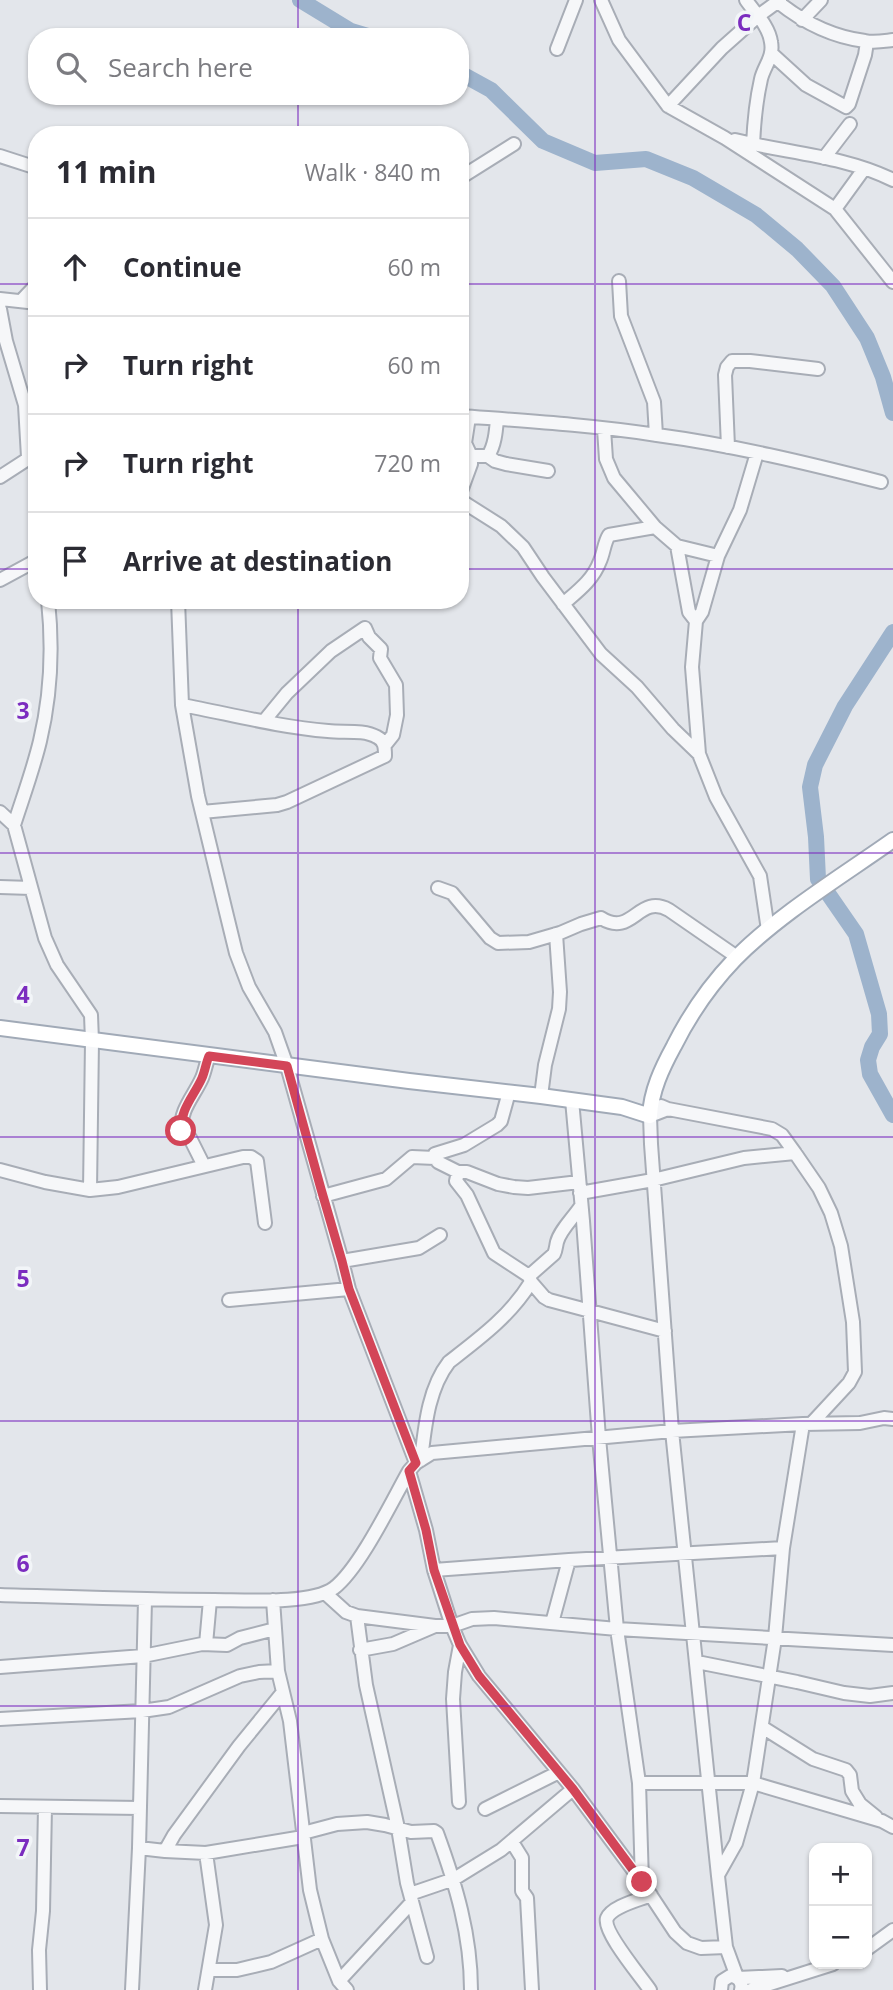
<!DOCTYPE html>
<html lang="en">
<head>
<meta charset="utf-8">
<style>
	:root { --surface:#fff; --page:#f7f7f7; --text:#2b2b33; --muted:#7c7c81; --line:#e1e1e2 }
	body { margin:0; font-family:"Open Sans",sans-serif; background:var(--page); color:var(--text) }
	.controls { position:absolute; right:21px; bottom:21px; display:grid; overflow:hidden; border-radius:14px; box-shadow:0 2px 5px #0004 }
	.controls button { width:63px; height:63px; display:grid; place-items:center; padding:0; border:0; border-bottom:2px solid var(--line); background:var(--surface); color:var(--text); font:35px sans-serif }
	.stop { position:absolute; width:21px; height:21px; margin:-16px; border:5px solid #d34558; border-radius:50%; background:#fff }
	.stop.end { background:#d34558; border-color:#fff; box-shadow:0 2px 7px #0008 }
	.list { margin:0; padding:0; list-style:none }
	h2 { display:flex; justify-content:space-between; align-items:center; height:91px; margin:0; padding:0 28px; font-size:30px }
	h2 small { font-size:23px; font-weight:400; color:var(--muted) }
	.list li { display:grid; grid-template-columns:46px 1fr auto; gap:21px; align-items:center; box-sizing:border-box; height:98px; padding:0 28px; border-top:2px solid var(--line) }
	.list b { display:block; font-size:26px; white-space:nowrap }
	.list em { font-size:23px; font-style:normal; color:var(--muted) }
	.icon { flex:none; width:38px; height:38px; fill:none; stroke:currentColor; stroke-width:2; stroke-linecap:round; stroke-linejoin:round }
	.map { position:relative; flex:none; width:893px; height:1990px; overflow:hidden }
	.search { position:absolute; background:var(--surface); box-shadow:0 2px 5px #0004; left:28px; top:28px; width:441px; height:77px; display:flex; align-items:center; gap:18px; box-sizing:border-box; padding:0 24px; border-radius:28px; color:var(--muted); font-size:26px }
	.panel { position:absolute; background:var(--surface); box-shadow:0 2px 5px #0004; left:28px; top:126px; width:441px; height:483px; border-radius:28px }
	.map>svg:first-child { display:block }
</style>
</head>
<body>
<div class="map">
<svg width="893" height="1990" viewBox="0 0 893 1990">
	<rect width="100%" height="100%" fill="#e3e6eb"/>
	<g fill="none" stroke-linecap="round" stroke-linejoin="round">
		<!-- river -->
		<path stroke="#9db3cc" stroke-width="16" d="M300,0L351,31L371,37
			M460,73L491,90L543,141L595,163L646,159L693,178L756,215L797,249L833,286L867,338L883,377L893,413
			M893,632L845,706L815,765L810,787L816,837L818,879L856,934L879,1014L880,1034L872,1047L868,1060L870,1074L893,1115"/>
		<defs>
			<path id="minor" d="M601,0L619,40L668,106L725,138L835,209L893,282
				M746,0C755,13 769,26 771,42C774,57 764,66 761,79C756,101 754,122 753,145
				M778,2C803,22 833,37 865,41C874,43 884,41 893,40
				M802,20L821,0
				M557,49L576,0
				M772,54L806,85L846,107L849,104L865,55L867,42
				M668,106L722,48L758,16L780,0
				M735,140C787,153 845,156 893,180
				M0,156L37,168
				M824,158L850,124
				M460,178L514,144
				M835,209L864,169
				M619,281L621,316L654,402L656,435
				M0,299L37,303
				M21,301L37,284
				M0,309L6,341L25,405L28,457
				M460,416C526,421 592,425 657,435C732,445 807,463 881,482
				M604,429L606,459L614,478L655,527L677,546L718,556
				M728,447L725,375L727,367L732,361H750L818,369
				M757,453L740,510L718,556L702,612L696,621L692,667L699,754L716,797L760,876L768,930
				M471,456H488L495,461L506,464L548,471
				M488,456C495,445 496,431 497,419
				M0,477L37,453
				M460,494L471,464V456L465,443L469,417
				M460,500L501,526L523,547L543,577L601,654L637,687L673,729L699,754
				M677,546L689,612L696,621
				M0,580L37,560
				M178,600L182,705L198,796L226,912L236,953L249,987L275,1032L287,1066L342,1261L349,1289L416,1463
				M563,604C578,591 593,580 600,561C604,552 604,543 609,535L655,527
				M182,705C230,714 279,727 328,731C343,733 363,729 377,737C385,741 385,748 385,756L287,802L277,805L202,812
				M264,721L287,693L331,651L365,628L369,637L381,649L380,658L396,685L397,715L393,735L385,745
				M0,812L14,825L45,938L57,965L91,1015L92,1041L90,1190
				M14,825C23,797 33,770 40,741C51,695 53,647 48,600
				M0,887L31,888
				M438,888L452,893L490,938L498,943L529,942L560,933L581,924L601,918C633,938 638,893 669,910L737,957
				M541,1096L545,1065L559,1009L560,992L556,934
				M572,1100L583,1221L599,1438L617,1629L639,1783L642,1882
				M661,1106L668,1109L772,1129L782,1135L795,1153L819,1188L831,1213L841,1246L853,1322L855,1372L849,1383L811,1424
				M668,1109L650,1116L651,1144L672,1431L718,1876L726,1947L737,1977
				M435,1158V1154L464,1145L497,1125L501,1121L509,1092
				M204,1166L190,1138L181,1131C180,1109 194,1096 202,1078C205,1071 206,1063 209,1056
				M0,1170L45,1182L90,1190L118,1187L243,1157H251L257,1161L265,1223
				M458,1172L456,1181L467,1195L494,1253L529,1276L531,1282L544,1297L549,1300L665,1331
				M580,1193L653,1180L744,1158L795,1153
				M323,1196L386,1179L412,1157L435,1158L438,1162L458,1172H467L498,1184L514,1187L528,1188L579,1182
				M342,1261L419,1248L440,1235
				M529,1276L554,1254C556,1250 556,1246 557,1242C560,1230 574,1217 581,1206
				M229,1300L349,1289
				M421,1460C425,1427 428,1389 449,1362C480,1338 510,1316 531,1282
				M409,1471L426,1530L434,1570L452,1626L460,1645L479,1676L573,1789L642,1882L675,1932L687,1943L701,1948L726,1947
				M434,1570L569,1560L783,1548
				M325,1593L346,1612L357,1616L435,1626H452L472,1619L494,1618L617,1629L893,1645
				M0,1595C71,1597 142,1600 214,1600C243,1600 311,1605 334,1588C360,1568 392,1501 409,1471L416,1463L432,1453L672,1431L803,1424L860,1423L884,1418L893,1419
				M273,1600L278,1671L290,1721L310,1890L322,1939L339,1981L347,1990
				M357,1616L366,1685L398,1828L407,1883L427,1957
				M552,1623L569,1560
				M206,1644L210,1600
				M360,1650L393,1644L435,1626
				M697,1662L797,1682L844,1693L870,1696L893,1693
				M0,1667L143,1656L202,1644L227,1645L240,1638L275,1629
				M0,1719L142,1711L169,1707L240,1676L259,1672L278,1671
				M762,1727L813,1759L846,1770L850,1775L852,1791L860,1804L876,1817
				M639,1783H753L882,1821L893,1827
				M459,1802L453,1699L455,1672L460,1645
				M0,1806L140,1808
				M485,1809L559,1772
				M303,1833L337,1824L367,1822L385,1825L411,1832L434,1831L437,1833C456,1885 471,1935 471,1990
				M512,1842L522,1858V1891L527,1898L532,1990
				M139,1848L165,1851L206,1853L303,1837
				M165,1851L174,1835L239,1746L283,1692
				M718,1875L736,1843L753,1783L775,1638L783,1548L803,1424
				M410,1894L454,1879L501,1850L573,1789
				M867,1949L893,1930
				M209,1970H237L271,1962L322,1939
				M738,1978L782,1976
				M339,1981L412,1902
				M40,1990L39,1950L43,1911L45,1807
				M132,1990L139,1848L145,1600
				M205,1990L216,1925L206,1853
				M650,1990C642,1978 602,1931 607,1918C612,1906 639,1900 651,1895
				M721,1990L722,1981L730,1976C738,1976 743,1982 741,1990
				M751,1990L833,1964"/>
			<path id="major" d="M0,1028L409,1081L541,1096L622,1107L650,1116C651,1091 662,1068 674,1046C690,1014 710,985 735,959C778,915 842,876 893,840"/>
		</defs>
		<!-- minor casing -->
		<use href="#minor" stroke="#a8adb6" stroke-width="16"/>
		<!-- major casing -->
		<use href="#major" stroke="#a1aab7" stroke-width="18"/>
		<!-- minor -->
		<use href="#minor" stroke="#f6f7f9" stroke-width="12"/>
		<!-- major -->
		<use href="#major" stroke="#fff" stroke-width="14"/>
	</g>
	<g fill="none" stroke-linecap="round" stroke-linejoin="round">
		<!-- route -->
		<path stroke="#d34558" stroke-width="9" d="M181,1131C180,1109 194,1096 202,1078C205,1071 206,1063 209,1056L287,1066L321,1189L342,1261L349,1289L416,1463L409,1471L426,1530L434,1570L460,1645L479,1676L573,1789L642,1882"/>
	</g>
	<!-- grid -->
	<path fill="none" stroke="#7b2cbf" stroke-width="2" stroke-opacity="0.55" d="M298,0V37M595,0V1990M298,96V135M0,284H37M460,284H893M0,569H37M460,569H893M298,600V1990M0,853H893M0,1137H893M0,1421H893M0,1706H893"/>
	<g font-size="23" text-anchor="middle" font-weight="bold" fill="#7b2cbf" stroke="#f2f5f8" stroke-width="7" stroke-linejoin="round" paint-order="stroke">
		<text x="744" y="31">C</text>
		<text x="23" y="719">3</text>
		<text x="23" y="1003">4</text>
		<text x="23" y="1287">5</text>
		<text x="23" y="1572">6</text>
		<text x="23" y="1856">7</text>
	</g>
</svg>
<div class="controls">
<button>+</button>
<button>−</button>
</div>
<div class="stop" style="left:181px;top:1131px"></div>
<div class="stop end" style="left:642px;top:1882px"></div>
<div class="search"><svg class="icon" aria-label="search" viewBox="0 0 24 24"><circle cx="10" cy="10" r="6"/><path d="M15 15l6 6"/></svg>Search here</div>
<section class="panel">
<h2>11 min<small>Walk · 840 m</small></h2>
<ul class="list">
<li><svg class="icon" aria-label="ahead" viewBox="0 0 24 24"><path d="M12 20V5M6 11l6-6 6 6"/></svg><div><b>Continue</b></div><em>60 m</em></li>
<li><svg class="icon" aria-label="right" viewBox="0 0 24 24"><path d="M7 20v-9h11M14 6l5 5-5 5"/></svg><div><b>Turn right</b></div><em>60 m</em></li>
<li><svg class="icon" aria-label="right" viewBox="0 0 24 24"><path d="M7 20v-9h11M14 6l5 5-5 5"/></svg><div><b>Turn right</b></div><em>720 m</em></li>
<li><svg class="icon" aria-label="arrive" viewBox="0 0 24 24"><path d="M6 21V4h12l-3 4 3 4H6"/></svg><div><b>Arrive at destination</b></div></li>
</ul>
</section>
</div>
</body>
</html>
